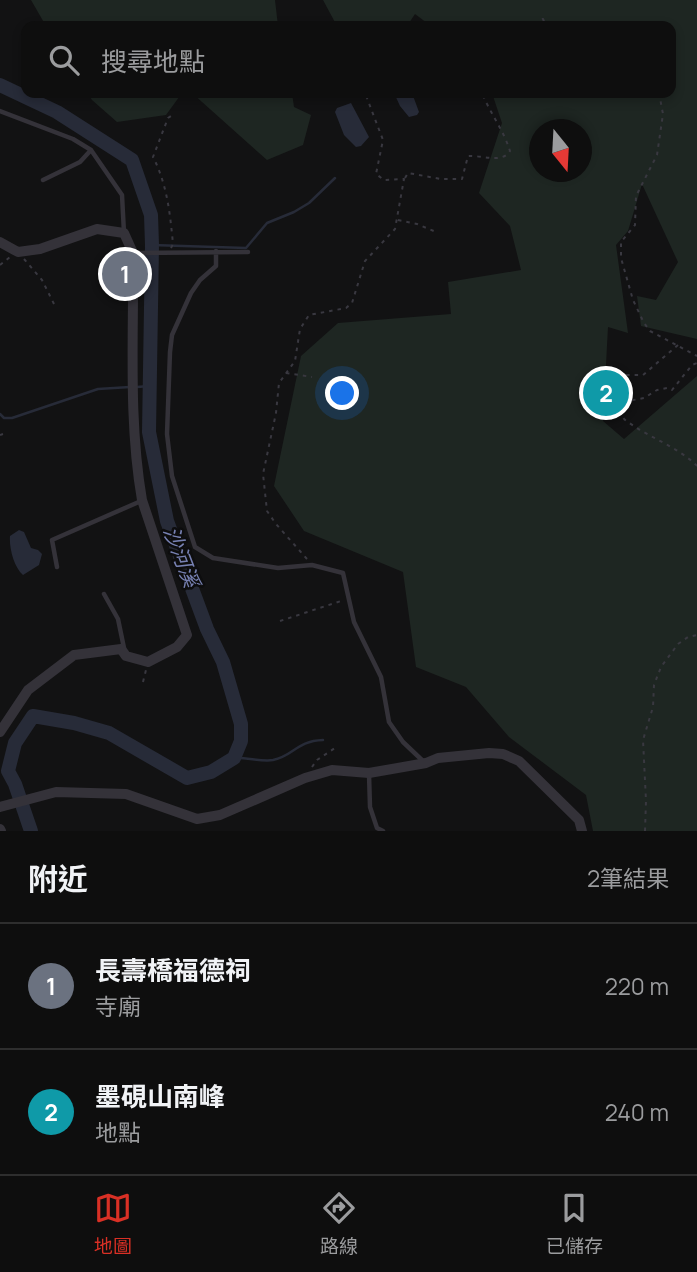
<!DOCTYPE html>
<html lang="zh-TW">
<head>
<meta charset="utf-8">
<style>
	:root { --surface:#0e0e0e; --page:#1c1c1c; --text:#f1f3f6; --muted:#9b9c9e; --line:#2e2e2e; --accent:#d93025 }
	body { margin:0; font-family:Manrope,"Noto Sans TC",sans-serif; background:var(--page); color:var(--text) }
	.compass { position:absolute; left:529px; top:119px; width:63px; height:63px; border-radius:50%; background:var(--surface); box-shadow:0 4px 10px #0003; rotate:162deg }
	.you { position:absolute; left:343px; top:394px; width:24px; height:24px; margin:-18px; border:5px solid #fff; border-radius:50%; background:#1a73e8; box-shadow:0 0 0 10px #1a73e833 }
	.badge { display:grid; place-items:center; width:46px; height:46px; border-radius:50%; background:var(--accent); color:#fff; font-size:23px; font-weight:700 }
	.pin { position:absolute; translate:-50% -50%; border:4px solid #fff; box-shadow:0 2px 7px #0006 }
	.list { margin:0; padding:0; list-style:none }
	h2 { display:flex; justify-content:space-between; align-items:center; height:91px; margin:0; padding:0 28px; font-size:30px }
	h2 small { font-size:23px; font-weight:400; color:var(--muted) }
	.list li { display:grid; grid-template-columns:46px 1fr auto; gap:21px; align-items:center; box-sizing:border-box; height:126px; padding:0 28px; border-top:2px solid var(--line) }
	.list b { display:block; font-size:26px; white-space:nowrap }
	.list p { margin:0; font-size:23px; white-space:nowrap; color:var(--muted) }
	.list em { font-size:23px; font-style:normal; color:var(--muted) }
	.icon { flex:none; width:38px; height:38px; fill:none; stroke:currentColor; stroke-width:2; stroke-linecap:round; stroke-linejoin:round }
	.map { position:relative; flex:none; width:697px; height:831px; overflow:hidden }
	.search { position:absolute; background:var(--surface); box-shadow:0 4px 10px #0003; left:21px; right:21px; top:21px; height:77px; display:flex; align-items:center; gap:18px; box-sizing:border-box; padding:0 24px; border-radius:14px; color:var(--muted); font-size:26px }
	.sheet { height:343px; background:var(--surface) }
	nav { display:flex; justify-content:space-around; align-items:center; box-sizing:border-box; height:98px; border-top:2px solid var(--line); background:var(--surface); font-size:19px; color:var(--muted) }
	nav a { display:grid; justify-items:center; gap:4px }
	nav .on { color:var(--accent) }
	.map>svg:first-child { display:block }
</style>
</head>
<body>
<div class="map">
<svg width="697" height="831" viewBox="0 0 697 831">
	<rect width="100%" height="100%" fill="#121213"/>
	<!-- green -->
	<path fill="#1e2622" fill-rule="evenodd" d="M31,0H275L278,26H46Z
		M323,0H697V339L641,326L637,296L656,300L678,262L642,184L628,231L616,245L628,333L608,327L603,421L624,439L697,376V831H593L586,795L509,737L466,687L416,667L403,572L304,531L274,486L301,356L338,323L451,314L448,282L521,270L510,226L479,193L502,123L492,93H671V26H431L415,14L407,26H337ZM540,130H582V172H540Z
		M87,93H182L166,115L117,122L92,100Z
		M192,93H292L294,107L311,115L303,145L267,160Z"/>
	<!-- water -->
	<path fill="#272b38" d="M394,93H412L419,112L417,115L409,117L400,106Z
		M351,103L369,137L361,146L356,147L344,135L335,112L337,108Z
		M19,530L24,532L31,548L38,550L42,554L39,565L23,575C14,567 9,548 10,536Z"/>
	<g fill="none" stroke-linecap="round" stroke-linejoin="round">
		<!-- stream -->
		<path stroke="#272b38" stroke-width="2.5" d="M152,245L246,248L267,223L294,212L309,203L335,178
			M137,387L149,386
			M0,414L4,418H12L98,389L130,387
			M234,758C247,757 261,762 273,760C294,756 296,741 323,740"/>
		<!-- river -->
		<path stroke="#272b38" stroke-width="14" d="M0,85L57,112L132,160L151,215L152,245L149,432L167,521L207,629L223,662L241,724V741L234,758L211,772L187,778L109,733L74,723L33,716L15,743L8,771L15,784L31,831"/>
		<!-- path -->
		<path stroke="#393840" stroke-width="2" stroke-dasharray="3.5 5" stroke-linecap="butt" d="M538,26L539,21L543,19L546,26
			M659,93L663,114L657,155L636,196L635,225L621,242V258L633,300L644,323L650,331L697,356
			M330,96L344,93
			M405,178L408,173L441,179H462L468,156C482,155 502,164 510,151C504,131 490,113 482,93
			M398,220L417,224L436,232
			M171,248L173,244C170,213 167,184 153,157L168,118L174,114
			M24,259L42,280L55,306
			M0,265L10,257
			M678,345L643,375H625L613,380L611,395L614,406C620,410 621,418 628,422C650,438 678,447 697,466
			M286,373L312,377
			M618,408L623,402L644,398L657,390L667,388L672,390L692,365L697,363
			M0,435L3,434
			M307,559L276,524L267,511L263,474L276,413L279,383L295,361L300,329L309,315L346,308L352,303L365,261L395,229L404,179L384,180L376,174L383,140L365,93
			M280,621L344,600
			M143,682L146,670
			M312,767L317,760L338,746
			M645,831L646,801L643,740L653,707L654,685L661,667L678,644L688,637L697,635"/>
		<!-- service -->
		<path stroke="#343239" stroke-width="4.5" d="M0,111L73,139L91,150L122,195L124,233
			M43,180L80,162L91,150
			M216,251V266L200,280L191,293L172,335L170,352L167,434L172,476L195,547L213,558L278,568L312,565L343,573L354,622L381,677L389,722L403,742L425,763
			M134,253L248,252
			M57,567L52,540L141,501
			M104,594L118,619L124,648
			M369,774L370,807L377,828L383,831"/>
		<!-- tertiary -->
		<path stroke="#343239" stroke-width="10" d="M0,242L18,252L40,249L97,229L124,233L133,253C134,335 128,419 142,500L187,635L177,647L148,662L126,656L121,649L74,655L28,690L0,732
			M0,807L56,792L126,794L197,819L220,815L305,778L332,770L369,773L426,763L438,758L489,753L503,754L519,761L579,820L582,831
			M0,829L1,831"/>
	</g>
	<g text-anchor="middle" stroke-width="5" stroke-linejoin="round" paint-order="stroke">
		<!-- water labels -->
		<g font-size="21" font-style="italic" fill="#7781b2" stroke="#0d0d0e">
			<text transform="translate(181 557) rotate(69)" y="7">沙河溪</text>
		</g>
	</g>
</svg>
<svg class="compass" viewBox="-18 -18 36 36"><path d="M0-13l5 13h-10z" fill="#e53935"/><path d="M0 13l5-13h-10z" fill="#9b9c9e"/></svg>
<div class="you"></div>
<div class="pin badge" style="left:125px;top:274px;background:#6b7280">1</div>
<div class="pin badge" style="left:606px;top:393px;background:#0f9aa8">2</div>
<div class="search"><svg class="icon" aria-label="search" viewBox="0 0 24 24"><circle cx="10" cy="10" r="6"/><path d="M15 15l6 6"/></svg>搜尋地點</div>
</div>
<section class="sheet">
<h2>附近<small>2筆結果</small></h2>
<ul class="list">
<li><span class="badge" style="background:#6b7280">1</span><div><b>長壽橋福德祠</b><p>寺廟</p></div><em>220 m</em></li>
<li><span class="badge" style="background:#0f9aa8">2</span><div><b>墨硯山南峰</b><p>地點</p></div><em>240 m</em></li>
</ul>
</section>
<nav>
<a class="on"><svg class="icon" aria-label="map" viewBox="0 0 24 24"><path d="M3 6l6-2 6 2 6-2v14l-6 2-6-2-6 2zM9 4v14M15 6v14"/></svg>地圖</a>
<a><svg class="icon" aria-label="directions" viewBox="0 0 24 24"><path d="M12 3l9 9-9 9-9-9zM9 14v-3h6M13 9l2 2-2 2"/></svg>路線</a>
<a><svg class="icon" aria-label="saved" viewBox="0 0 24 24"><path d="M7 4h10v16l-5-4-5 4z"/></svg>已儲存</a>
</nav>
</body>
</html>
